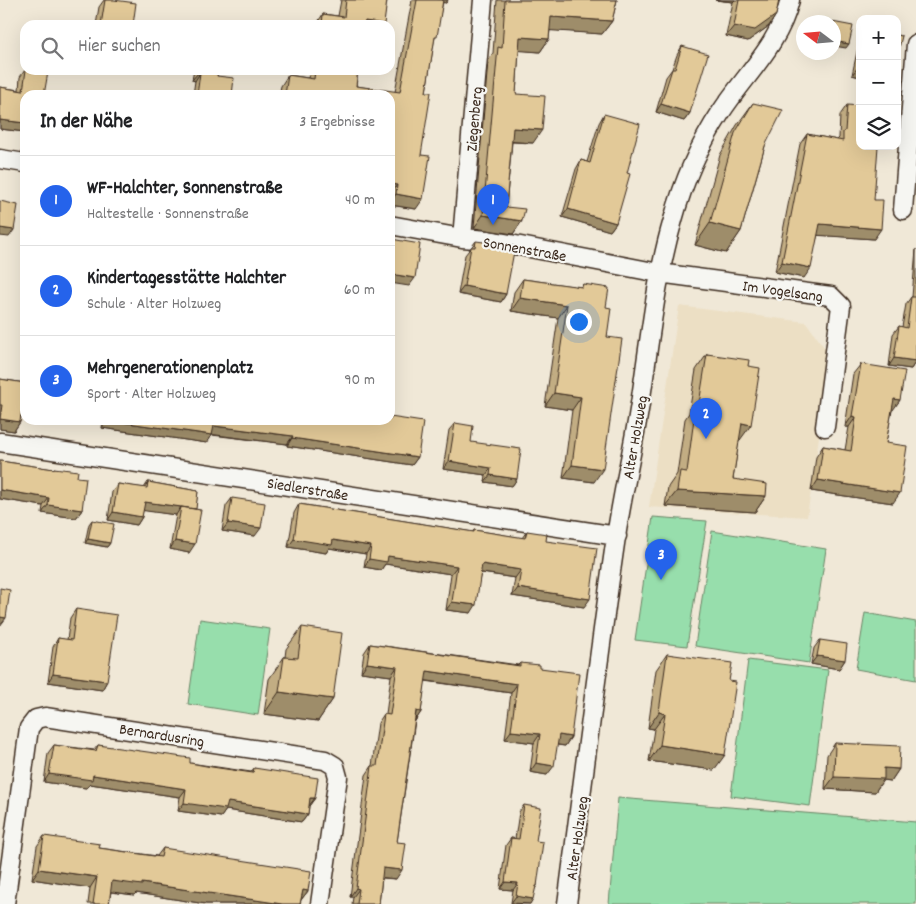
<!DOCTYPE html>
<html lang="de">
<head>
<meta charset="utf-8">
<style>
	:root { --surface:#fff; --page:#f6f6f6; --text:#202124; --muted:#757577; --line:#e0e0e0; --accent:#2563eb }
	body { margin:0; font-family:Dekko,sans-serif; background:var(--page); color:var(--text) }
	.controls { position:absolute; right:15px; top:15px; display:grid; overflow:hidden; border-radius:10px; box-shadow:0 5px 20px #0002 }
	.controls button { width:45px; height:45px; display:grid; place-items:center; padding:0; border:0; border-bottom:1px solid var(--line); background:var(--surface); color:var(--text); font:25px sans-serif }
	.compass { position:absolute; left:796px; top:15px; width:45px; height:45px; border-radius:50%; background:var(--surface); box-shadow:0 5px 20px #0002; rotate:286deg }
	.you { position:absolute; left:578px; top:321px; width:18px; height:18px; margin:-12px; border:4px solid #fff; border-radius:50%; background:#1a73e8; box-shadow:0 0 0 8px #1a73e833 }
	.badge { display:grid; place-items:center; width:32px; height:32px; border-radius:50%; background:var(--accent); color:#fff; font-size:16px; font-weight:700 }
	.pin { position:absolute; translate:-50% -41px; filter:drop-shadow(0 1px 2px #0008) }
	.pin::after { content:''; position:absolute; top:26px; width:18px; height:15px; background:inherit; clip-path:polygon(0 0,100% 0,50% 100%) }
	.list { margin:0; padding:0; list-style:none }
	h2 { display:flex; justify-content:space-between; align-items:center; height:65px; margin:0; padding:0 20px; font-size:21px }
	h2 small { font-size:16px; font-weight:400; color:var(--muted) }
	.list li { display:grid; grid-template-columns:32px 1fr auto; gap:15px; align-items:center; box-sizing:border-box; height:90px; padding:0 20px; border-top:1px solid var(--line) }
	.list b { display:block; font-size:19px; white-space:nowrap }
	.list p { margin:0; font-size:16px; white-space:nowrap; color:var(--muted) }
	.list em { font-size:16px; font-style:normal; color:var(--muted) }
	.icon { flex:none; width:28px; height:28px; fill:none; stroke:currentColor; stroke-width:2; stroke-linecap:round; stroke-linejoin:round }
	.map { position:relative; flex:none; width:916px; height:904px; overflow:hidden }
	.search { position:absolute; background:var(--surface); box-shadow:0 5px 20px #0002; left:20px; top:20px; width:375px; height:55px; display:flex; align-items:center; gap:12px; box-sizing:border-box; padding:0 18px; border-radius:15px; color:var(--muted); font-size:19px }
	.panel { position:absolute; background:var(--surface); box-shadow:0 5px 20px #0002; left:20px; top:90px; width:375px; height:335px; border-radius:15px }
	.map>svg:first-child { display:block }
</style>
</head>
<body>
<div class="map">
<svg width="916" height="904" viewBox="0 0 916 904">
	<rect width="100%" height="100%" fill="#f0e8d7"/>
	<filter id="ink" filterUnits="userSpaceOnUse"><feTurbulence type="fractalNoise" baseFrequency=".02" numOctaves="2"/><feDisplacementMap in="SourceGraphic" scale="10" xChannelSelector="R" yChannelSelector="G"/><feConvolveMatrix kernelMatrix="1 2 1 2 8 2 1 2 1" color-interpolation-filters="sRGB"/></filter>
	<g filter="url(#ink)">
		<!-- built -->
		<path fill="#ecdfc4" d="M679,306L806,322L831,357L807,517L649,507Z"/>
		<!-- park -->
		<path fill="#97deac" stroke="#698465" d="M653,517L707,521L687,646L635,640Z
			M712,531L826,549L809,663L695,646Z
			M865,613L916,622V680L856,669Z
			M200,619L270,629L258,715L188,704Z
			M748,660L828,670L810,806L731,796Z
			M618,798L916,822V904H609Z"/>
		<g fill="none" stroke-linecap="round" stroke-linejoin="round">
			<defs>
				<path id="street" d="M0,159L25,163
					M903,210L916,44
					M390,225L462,238L489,240L659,273L831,296L841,306L825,427
					M462,238L483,0
					M0,442L617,536
					M5,904L29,728L36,719L45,717L325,760L335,766L338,777L320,904
					M567,904C583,782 598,659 616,537C622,497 631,457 638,416C649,351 654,284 673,220C683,183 700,144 721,112C745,75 779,45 790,0"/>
			</defs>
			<!-- street casing -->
			<use href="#street" stroke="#3b2a1e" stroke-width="21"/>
			<!-- street -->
			<use href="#street" stroke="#f6f6f2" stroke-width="18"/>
		</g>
		<!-- wall -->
		<path fill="#c2ad83" stroke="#3b2a1e" d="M104,0H114L133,25H96L99,7Z
			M341,0H387L383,25H316L323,14L338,16Z
			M412,0H448L446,3L443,2L434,42L426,92L416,209L390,205V95H279L281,86L288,75L308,78L310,70H358L356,86L395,92Z
			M497,0H617L612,21L602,34L550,30L549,39L540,52L519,50L516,94L533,143L512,142L506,207L522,221L513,234L474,228L488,61L493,53Z
			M715,0H779L776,15L769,26L748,41L726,36L733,2Z
			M860,38V77L852,75Z
			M682,46L690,113L684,121L656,112L666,77L672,69L677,55Z
			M25,70H34L25,132L0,129V87L19,90L20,77Z
			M194,70H218L217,76L232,95H193L195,81L192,80Z
			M753,103L765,146L741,231L726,253L695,245L720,155L737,125Z
			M847,105L860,146L874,200V239L818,235L804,278L775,272L800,144L807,134L837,140L839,138L840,115Z
			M604,114L627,173L616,223L610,231L562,217L576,169L581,160L587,162L599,123Z
			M476,241L506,294L501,302L458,294L465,255Z
			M916,249V361L911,369L889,366L893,334L899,326L902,327L906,304L911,297H912Z
			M523,279L580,287L583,284L606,307L607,337L594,482L563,478L572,410L545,406L558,318L511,311L514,292Z
			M707,354L748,366L740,440H739L733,479L766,496L755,512L665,506L668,487L677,474L685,419L689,413L696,370Z
			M861,364L900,400L892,410L886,443L893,503L811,491L816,457L823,446L845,450L849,427H845L853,374Z
			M0,379L25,383V417L21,416L20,422L14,431L0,429Z
			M103,420H390L418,457L412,465L287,446V444L212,435L207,443L102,428Z
			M455,423L471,442L517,479L512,486L485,482L486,475L443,469L449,430Z
			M0,461L53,469L54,468L77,477L82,510L76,518L42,513L43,506L0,499Z
			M148,482L198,491L189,553L170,549L176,515L143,510L142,517L137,525L108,520L112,492L118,484L144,488Z
			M232,498L255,536L222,531L226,506Z
			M299,504L473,532L474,530L522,538L527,531L546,541L584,607L512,596L515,578L481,573L471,613L446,610L451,574L385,564L381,570L364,567L366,554L329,548L326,553L288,547L294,513Z
			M92,520L110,543L107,547L85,543L89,524Z
			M76,609L107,681L102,690L48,682L53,647L58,638L67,640L70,618Z
			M302,627L333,699L318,721L264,714L269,679L284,657H285L286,649Z
			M820,640L845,660L839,669L811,664L814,648Z
			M370,644L518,665L520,663L540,668L571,737L565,746L557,745L547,775L530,772L534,743L505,739L511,693L425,681L421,712L415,721L397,842L396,879L382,878L379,904H352L353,897H350L366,775L372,766L378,723L384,714H386L391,676L361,672L364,653Z
			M667,654L729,681L714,770L649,761L654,729L648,728L656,670Z
			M835,743L899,769L891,781L883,780L875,792L825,789L827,755Z
			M54,745L94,750L98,745L190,763L251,772L254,768L315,798L309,806L308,814L302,822L226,810L221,817L178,811L180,797L90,784L86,788L44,782L48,753Z
			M524,805L536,841L537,886L535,889L530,904H515L511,903L513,890L500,889L506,845L511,838L515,839L519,812Z
			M44,836L99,848L157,856L163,848L308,891L301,900L300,904H206L136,893L134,895L111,892L109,904H88L90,888L32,879L37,846Z"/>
		<!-- shaded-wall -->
		<path fill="#9e8d6a" stroke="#3b2a1e" d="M438,0H448L446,3L437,2Z
			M715,0H735L733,2Z
			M776,15L769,26L748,41L726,36L734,26Z
			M551,17L612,21L602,34L541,30Z
			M365,21L384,24L383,25H362Z
			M520,37L549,39L540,52L511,50Z
			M834,41L849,44L846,48L834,46Z
			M858,67H860V77L852,75Z
			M198,73H200L195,81L192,80Z
			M661,104L690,113L684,121L656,112Z
			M0,120L25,123V132L0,129Z
			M513,128L542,130L533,143L504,141Z
			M390,184L397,185L390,195Z
			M396,194L423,199L416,209L390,205V203Z
			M568,209L616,223L610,231L562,217Z
			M483,215L522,221L513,234L474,228Z
			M710,223L741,231L726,253L695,245Z
			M820,224L881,229L874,239L813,235Z
			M0,228L14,230L9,237L0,236Z
			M782,262L811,268L804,278L775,272Z
			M390,274L415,278L409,286L390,283Z
			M464,286L506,294L501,302L458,294Z
			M520,298L567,305L558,318L511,311Z
			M894,358L916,361L911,369L889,366Z
			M554,393L581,397L572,410L545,406Z
			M894,399L900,400L893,410L887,409Z
			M22,407L25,408V417L16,416Z
			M852,416L856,417L849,427H845Z
			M0,419L20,422L14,431L0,429Z
			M44,420H57L56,422Z
			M107,420L212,435L207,443L102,428Z
			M742,423L751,425L740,440L731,438Z
			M214,426L293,436L287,444L208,434Z
			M292,438L418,457L412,465L287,446Z
			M449,461L491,468L486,475L443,469Z
			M572,465L603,469L594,482L563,478Z
			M490,475L517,479L512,486L485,482Z
			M818,480L900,493L893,503L811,491Z
			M0,490L49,498L43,506L0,499Z
			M677,491L766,496L755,512L665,506Z
			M145,502L196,509L181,507L176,515L139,510Z
			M48,505L82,510L76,518L42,513Z
			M113,512L142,517L137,525L108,520Z
			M228,523L261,528L255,536L222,531Z
			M88,539L110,543L107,547L85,543Z
			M294,539L333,540L371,546L366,554L329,548L326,553L288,547Z
			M175,541L195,544L189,553L170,549Z
			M388,556L457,566L451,574L385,564L381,570L364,567L369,559Z
			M482,564L521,570L515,578L476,572Z
			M518,588L590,599L584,607L512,596Z
			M452,602L476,605L471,613L446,610Z
			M0,617L6,618L0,626Z
			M817,656L845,660L839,669L811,664Z
			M367,663L397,667L391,676L361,672Z
			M427,671L517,684L511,693L421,680Z
			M53,674L107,681L102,690L48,682Z
			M279,692L333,699L318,721L264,714Z
			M416,711L421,712L415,721Z
			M659,712L665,714L654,729L648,728Z
			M511,731L540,734L534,743L505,739Z
			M559,735L571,737L565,746L552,744Z
			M660,745L725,755L714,770L649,761Z
			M536,763L554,766L547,775L530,772Z
			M884,768L899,769L891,781L883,780L875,792L825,789L834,777Z
			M49,774L93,775L186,789L180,797L90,784L86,788L44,782Z
			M310,798H315L309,806H304Z
			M228,802L308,814L302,822L226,810L221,817L178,811L184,803Z
			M383,868L402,870L396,879L377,877Z
			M39,869L97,877L90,888L32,879Z
			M112,881L142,883L282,904H206L136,893L134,895L105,891Z
			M505,882L518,883L513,890L500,889Z
			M356,888L359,889L353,897H350Z
			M303,890L308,891L300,901Z
			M516,896L533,899L530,904L511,903Z"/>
		<!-- building -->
		<path fill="#e2c998" stroke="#3b2a1e" d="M105,0H114L136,3L133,25H101Z
			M346,0H387L384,24L365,21L364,25H322L323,14L344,17Z
			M417,0H443L437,37H435L426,92H431L421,155L430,156L423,199L396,194L397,185L390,184V95H285L288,75L314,79L315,70H358L356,86L400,92Z
			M505,0H617L612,21L551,17L549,39L520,37L516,94L545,96L542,130L513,128L506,207L525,209L522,221L483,215L498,47L502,48Z
			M739,0H779L776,15L755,30L734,26Z
			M827,21L853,26L849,44L834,41V22H827Z
			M897,35L902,36L897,56Z
			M682,46L708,54L690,113L661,104L672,69H675Z
			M860,58V67H858Z
			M26,70H34L48,72L44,95H25V123L0,120V87L23,91Z
			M198,70H218L217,76L234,78L232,95H197L200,73H198Z
			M753,103L783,110L765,146L741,231L710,223L735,133Z
			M847,105L860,106V146H878L874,200H883L881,229L820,224L811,268L782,262L807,134L843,141V132L845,131Z
			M604,114L640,124L627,173L630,174L616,223L568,209L581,160L590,163Z
			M0,201L18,205L14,230L0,228Z
			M391,239L420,244L415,278L390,274V243Z
			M476,241L515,246L506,294L464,286L471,247H475Z
			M523,279L582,287L583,284L609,288L606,307L611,308L607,337L622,339L603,469L572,465L581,397L554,393L567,305L520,298Z
			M911,297H916V361L894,358L899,326L907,328Z
			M707,354L749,360L748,366L760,368L751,425L742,423L733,479L767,484L766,496L677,491L680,471L687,472L696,403L699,404Z
			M861,364L905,371L900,400L894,399L886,443L907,446L900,493L818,480L823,446L851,451L856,417L852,416Z
			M0,379L25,383V408L22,407L20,422L0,419L2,405H0Z
			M390,417L423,422L418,457L292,438L293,436L214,426L212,435L107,420H390Z
			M455,423L473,426L471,442L521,449L517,479L490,475L491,468L449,461Z
			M0,461L54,469V468L78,471L77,477L86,478L82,510L48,505L49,498L0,490Z
			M148,482L198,491L196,509L145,502L142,517L113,512L118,484L147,488Z
			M232,498L265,503L261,528L228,523Z
			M299,504L474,532V530L525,538L527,531L547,534L546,541L597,548L590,599L518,588L521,570L482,564L476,605L452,602L457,566L388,556L387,562L369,559L371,546L333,540L332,545L294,539Z
			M181,507L201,510L195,544L175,541Z
			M92,520L114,524L110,543L88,539Z
			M0,588L10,590L6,618L0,617Z
			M76,609L117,615L107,681L53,674L58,638L72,640Z
			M302,627L342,633L333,699L279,692L284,657L298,658Z
			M820,640L847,644L845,660L817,656Z
			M370,644L520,666V663L540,665V668L579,673L571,737L559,735L554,766L536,763L540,734L511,731L517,684L427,671L421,712L416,711L397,842L406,843L402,870L383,868L379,904H357L359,889L356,888L372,766H377L384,714L390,715L397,667L367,663Z
			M667,654L732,663L729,681L736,682L725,755L660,745L665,714L659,712Z
			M835,743L900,746L899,769L884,768V779L834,777Z
			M54,745L96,751L98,745L190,758V763L212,767L253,773L254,768L318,778L315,798H310L308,814L228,802L226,809L184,803L186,789L93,775L92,780L49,774Z
			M524,805L541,808L536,841L543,842L537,886H536L533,899L516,896L518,883L505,882L511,838L519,839Z
			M44,836L100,844L99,848L161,857L163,848L311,871L308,891L303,890L300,904H282L142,883V885L112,881L109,904H93L97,877L39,869Z"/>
	</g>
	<g text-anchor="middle" stroke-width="4.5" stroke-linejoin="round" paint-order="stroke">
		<!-- street labels -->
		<g font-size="16" fill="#3b2a1e" stroke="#f6f6f2">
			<text transform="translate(473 119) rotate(-85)" y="6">Ziegenberg</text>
			<text transform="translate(525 248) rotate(10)" y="6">Sonnenstraße</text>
			<text transform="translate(783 290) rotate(8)" y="6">Im Vogelsang</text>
			<text transform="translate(634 437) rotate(-80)" y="6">Alter Holzweg</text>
			<text transform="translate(308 488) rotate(9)" y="6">Siedlerstraße</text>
			<text transform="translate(162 734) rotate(9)" y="6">Bernardusring</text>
			<text transform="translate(576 838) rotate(-82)" y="6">Alter Holzweg</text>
		</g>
	</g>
</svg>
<div class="controls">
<button>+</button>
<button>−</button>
<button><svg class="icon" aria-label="layers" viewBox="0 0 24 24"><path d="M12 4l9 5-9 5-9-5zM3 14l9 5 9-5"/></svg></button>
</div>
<svg class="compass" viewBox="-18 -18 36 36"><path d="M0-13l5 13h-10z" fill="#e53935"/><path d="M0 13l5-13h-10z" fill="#757577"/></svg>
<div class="you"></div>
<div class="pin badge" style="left:493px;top:225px">1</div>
<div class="pin badge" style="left:706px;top:439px">2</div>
<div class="pin badge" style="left:661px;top:580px">3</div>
<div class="search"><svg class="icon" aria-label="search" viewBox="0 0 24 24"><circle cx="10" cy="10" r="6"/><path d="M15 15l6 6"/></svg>Hier suchen</div>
<section class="panel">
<h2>In der Nähe<small>3 Ergebnisse</small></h2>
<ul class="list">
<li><span class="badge">1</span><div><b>WF-Halchter, Sonnenstraße</b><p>Haltestelle · Sonnenstraße</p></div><em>40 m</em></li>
<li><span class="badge">2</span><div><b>Kindertagesstätte Halchter</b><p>Schule · Alter Holzweg</p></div><em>60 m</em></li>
<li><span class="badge">3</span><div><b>Mehrgenerationenplatz</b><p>Sport · Alter Holzweg</p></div><em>90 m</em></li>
</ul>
</section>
</div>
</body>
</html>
